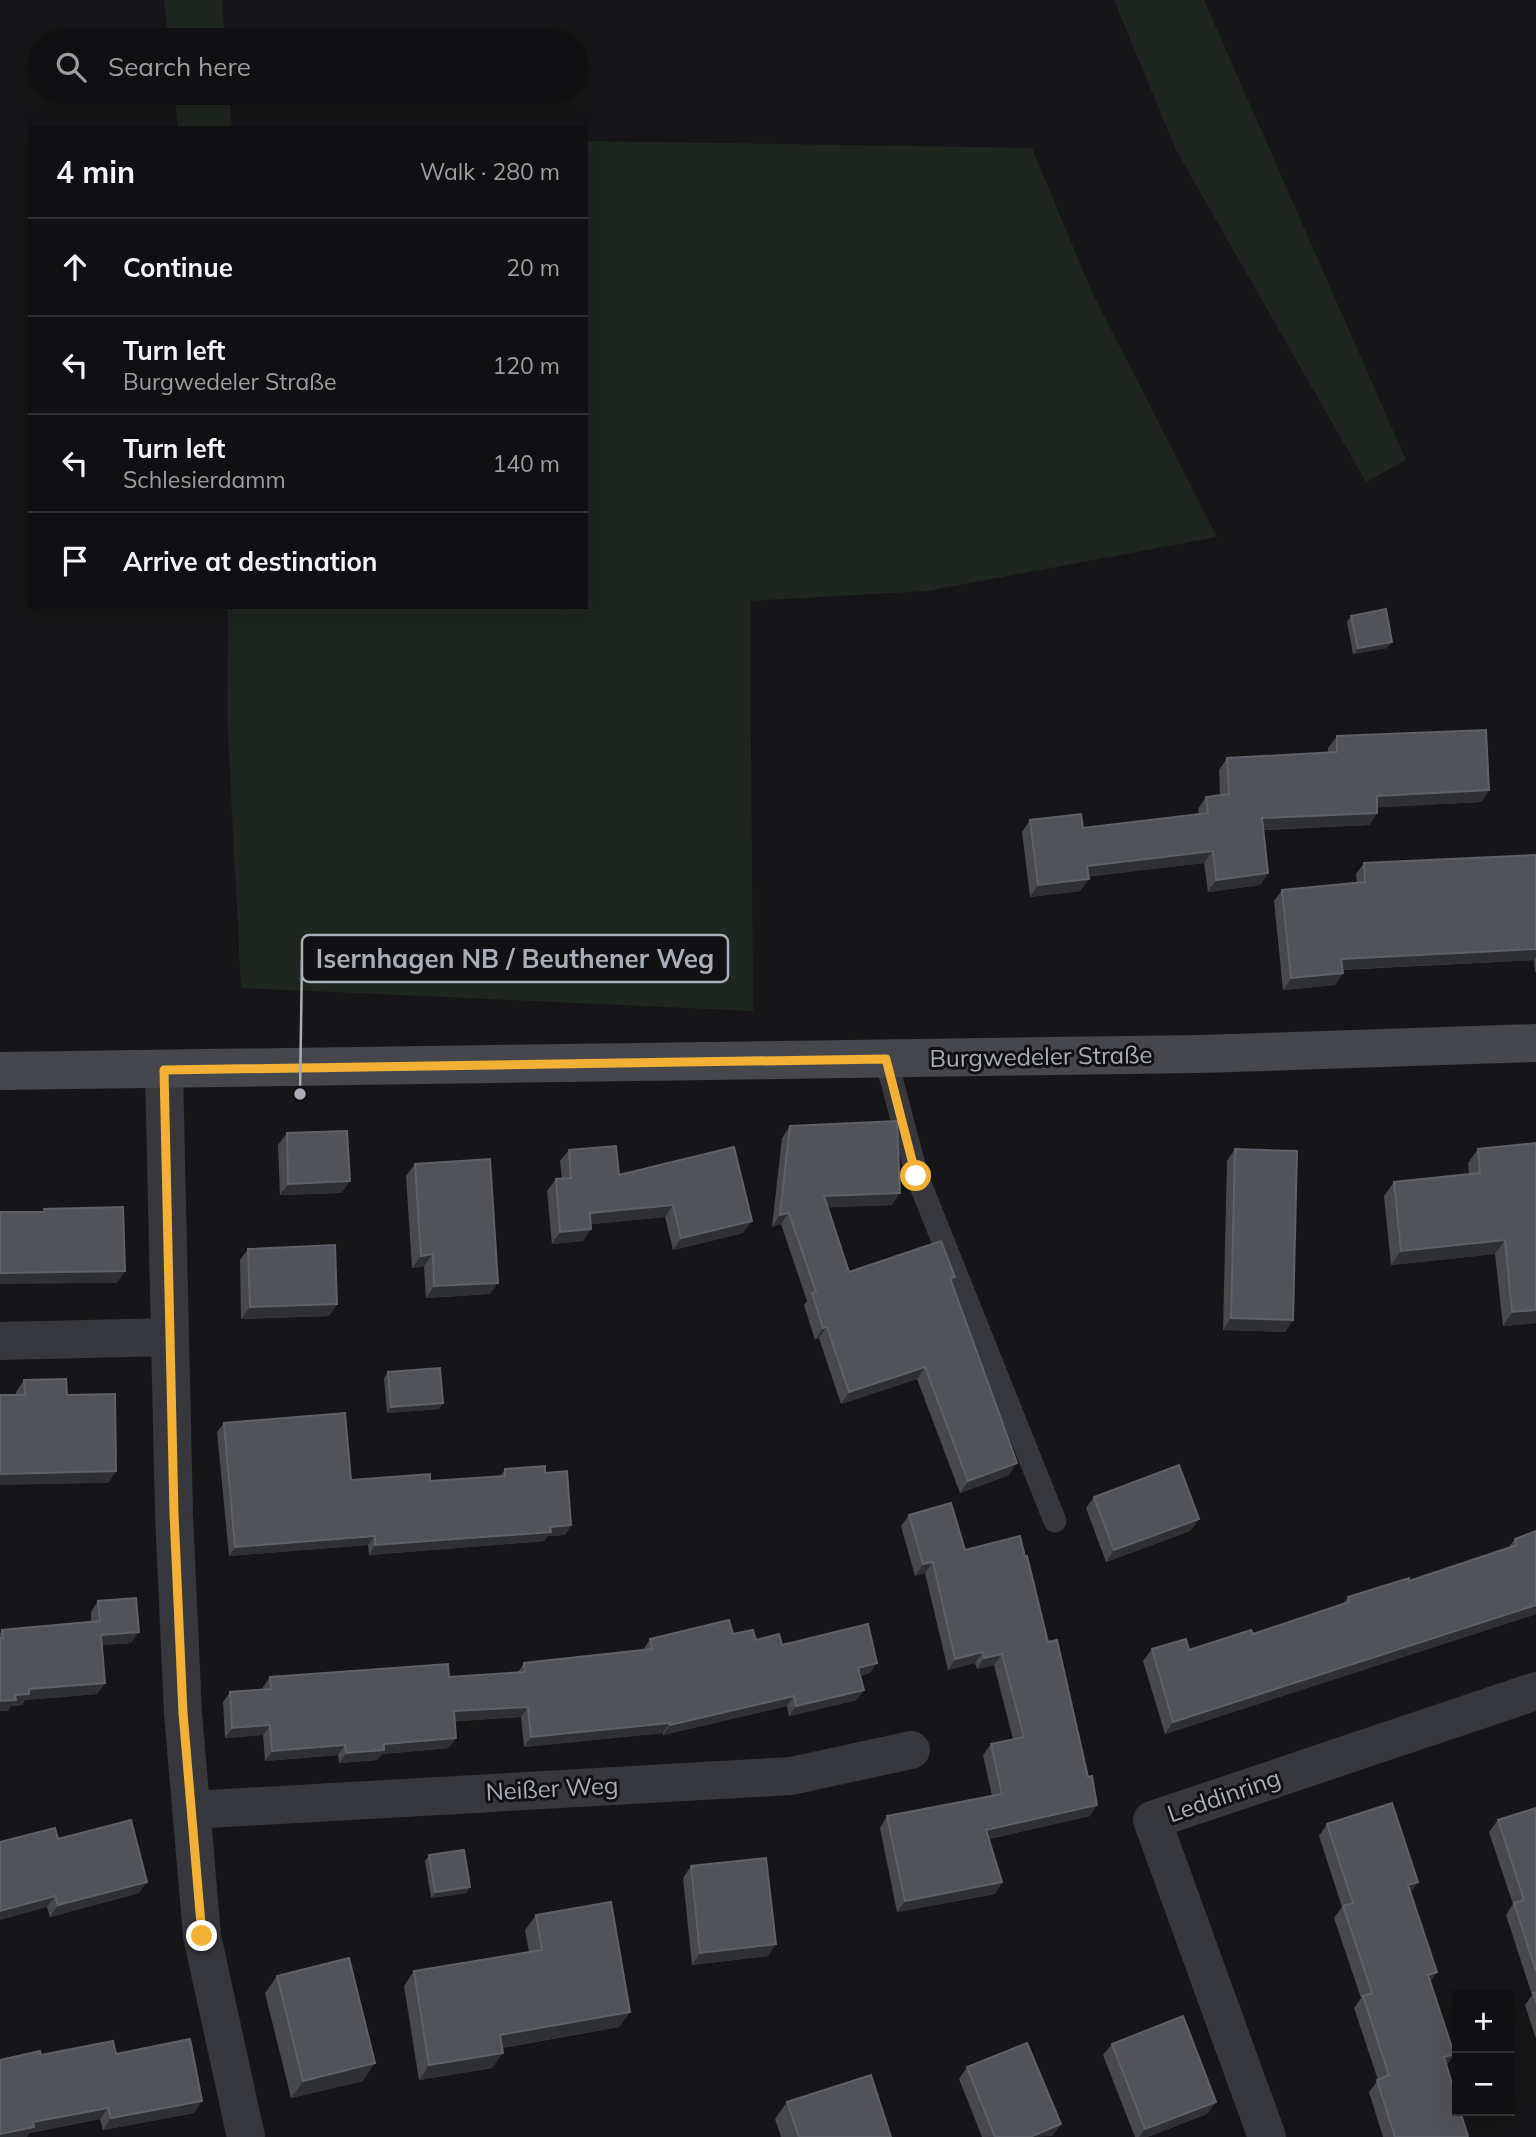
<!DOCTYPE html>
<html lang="en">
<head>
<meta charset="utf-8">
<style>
	:root { --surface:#101012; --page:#19191b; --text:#f1f3f6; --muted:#9c9d9f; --line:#303032 }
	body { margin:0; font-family:Mulish,sans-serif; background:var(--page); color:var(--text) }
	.controls { position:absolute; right:21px; bottom:21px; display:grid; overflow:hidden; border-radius:0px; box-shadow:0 7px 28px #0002 }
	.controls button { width:63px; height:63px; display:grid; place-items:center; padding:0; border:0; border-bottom:2px solid var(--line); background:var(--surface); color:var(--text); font:35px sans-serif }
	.stop { position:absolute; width:21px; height:21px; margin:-16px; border:5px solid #f2b134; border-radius:50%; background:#fff }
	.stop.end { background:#f2b134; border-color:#fff; box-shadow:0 2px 7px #0008 }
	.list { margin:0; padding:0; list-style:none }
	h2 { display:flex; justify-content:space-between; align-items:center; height:91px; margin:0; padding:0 28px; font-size:30px }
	h2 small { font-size:23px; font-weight:400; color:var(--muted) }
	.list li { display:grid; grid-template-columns:46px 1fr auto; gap:21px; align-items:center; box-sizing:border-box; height:98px; padding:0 28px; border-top:2px solid var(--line) }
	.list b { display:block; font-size:26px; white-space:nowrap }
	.list p { margin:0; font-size:23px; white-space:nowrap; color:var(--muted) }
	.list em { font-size:23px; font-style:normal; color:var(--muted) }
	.icon { flex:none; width:38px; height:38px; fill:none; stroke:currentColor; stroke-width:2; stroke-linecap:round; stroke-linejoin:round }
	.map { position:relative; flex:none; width:1536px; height:2137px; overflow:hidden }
	.search { position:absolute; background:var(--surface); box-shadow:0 7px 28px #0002; left:28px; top:28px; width:560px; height:77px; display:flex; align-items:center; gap:18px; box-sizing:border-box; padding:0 24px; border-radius:38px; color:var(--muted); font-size:26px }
	.panel { position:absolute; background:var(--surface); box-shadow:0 7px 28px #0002; left:28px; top:126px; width:560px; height:483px; border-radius:0px }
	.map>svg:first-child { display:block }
</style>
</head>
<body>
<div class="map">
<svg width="1536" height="2137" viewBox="0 0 1536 2137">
	<rect width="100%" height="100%" fill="#161618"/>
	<!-- green -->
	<path fill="#1e261f" d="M164,0H222L225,40H168Z
		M1114,0H1204L1406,460L1366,482L1176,150Z
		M174,93H229L232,128H178Z
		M586,141L1032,148L1091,290L1217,537L927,591L750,601L753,1011L241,988L227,716L228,626L227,607H586Z"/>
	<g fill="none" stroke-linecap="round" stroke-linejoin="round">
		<!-- service -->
		<path stroke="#37383d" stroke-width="23" d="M886,1059L917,1176L1055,1521"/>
		<!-- minor -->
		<path stroke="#37383d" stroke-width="38" d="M164,1070L174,1514L183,1713L202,1936L246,2137
			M0,1341L170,1337
			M191,1810L791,1776L911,1750
			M1267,2137L1152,1820L1536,1691"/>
		<!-- secondary -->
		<path stroke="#45474d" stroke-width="38" d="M0,1071L1200,1054L1536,1043"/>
	</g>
	<!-- wall -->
	<path fill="#47494d" d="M1351,616L1387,648L1353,654L1347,622Z
		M1337,736L1489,790L1481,802L1377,807V813L1369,825L1263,830L1268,873L1260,885L1208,892L1204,863L1088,876L1080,891L1030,897L1022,832L1030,820L1083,828L1199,814L1198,809L1206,797L1220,795L1219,770L1227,758L1328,753V748Z
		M1536,855V972H1535L1534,960L1342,970L1343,973L1335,985L1283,990L1274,901L1282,890L1357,883L1356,874L1364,863Z
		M790,1126L892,1205L827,1207L849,1272L955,1277L951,1282L1009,1475L960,1493L917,1379L841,1404L819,1338L815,1340L804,1305L807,1301L781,1224L772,1227L782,1138Z
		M287,1133L350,1181L341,1193L280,1195L278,1145Z
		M1235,1149L1293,1320L1285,1332L1223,1330L1227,1161Z
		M1478,1149L1536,1323L1503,1326L1495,1254L1391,1265L1384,1196L1394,1182L1469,1175L1468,1163Z
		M569,1150L619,1175L743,1233L673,1250L665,1217L591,1224L583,1241L552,1244L547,1191L556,1179H562L560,1161Z
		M415,1164L490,1294L426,1298L424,1266L412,1268L406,1176Z
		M248,1249L337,1304L329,1316L241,1319L240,1260Z
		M388,1372L439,1409L387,1413L384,1378Z
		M24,1380L67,1395L116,1471L108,1483L16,1395V1392Z
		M224,1423L351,1480L430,1481L500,1477L505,1469L545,1473L571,1525L565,1535L548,1536L544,1541L369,1555L368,1545L229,1556L217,1432Z
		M1094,1497L1199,1519L1190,1531L1106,1562L1086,1508Z
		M909,1515L965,1550L1090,1816L989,1839L1002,1882L995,1894L897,1912L880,1828L887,1816L992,1796L983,1755L991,1744L1013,1739L994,1665L977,1669L975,1663L948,1670L925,1573L915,1576L901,1526Z
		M1536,1531V1614L1165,1734L1143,1661L1152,1649L1189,1650L1253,1634L1343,1604L1348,1597L1409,1581L1508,1548L1515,1539Z
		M98,1601L131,1643L102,1645L105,1683L97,1694L25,1700L22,1705L11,1706L8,1711H0V1633L2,1630L91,1622V1612Z
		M733,1634L782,1645L870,1673L860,1676L857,1700L789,1716L787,1706L663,1735V1733L524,1747L521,1717L455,1721L449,1748L382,1754L377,1760L339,1763L338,1755L265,1761L263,1735L225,1738L223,1702L230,1692L263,1690V1687L270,1677H449L518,1672L524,1663L643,1650L650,1639Z
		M1536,1808V2039L1525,2005L1532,1995L1506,1915L1513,1904L1489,1832L1498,1820Z
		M1327,1824L1410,1893L1430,1981L1454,2054L1446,2066L1468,2137H1383L1369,2092L1378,2080L1354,2008L1361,1998L1334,1918L1342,1907L1319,1836Z
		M58,1839L139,1893L50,1917L47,1907Z
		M429,1855L470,1887L466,1893L431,1898L425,1861Z
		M691,1866L768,1956L692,1965L683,1878Z
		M536,1915L630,2012L619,2027L502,2048L492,2068L419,2080L404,1986L414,1971L529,1952L525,1930Z
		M277,1976L363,2081L291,2098L265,1993Z
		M1112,2044L1207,2114L1147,2137H1135L1103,2055Z
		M116,2054L194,2113L103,2130L100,2119L30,2133L41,2055Z
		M967,2067L1061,2124L1052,2136L982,2137L959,2079Z
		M787,2102L891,2137H781L775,2119Z"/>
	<!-- shaded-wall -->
	<path fill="#2f3033" d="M1392,642L1387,648L1353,654L1358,648Z
		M1489,790L1481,802L1368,808L1377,796Z
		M1377,813L1369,825L1253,830L1262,818Z
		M1213,851L1204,863L1079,878L1087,866Z
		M1268,873L1260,885L1208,892L1216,880Z
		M1089,879L1080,891L1030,897L1038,885Z
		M1536,949V957L1534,960L1333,970L1341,959Z
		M1343,973L1335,985L1283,990L1291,978Z
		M350,1181L341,1193L280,1195L288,1184Z
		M900,1193L892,1205L816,1208L824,1196Z
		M673,1205L665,1217L582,1225L590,1213Z
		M789,1213L781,1224L772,1227L780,1215Z
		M752,1221L743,1233L673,1250L681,1238Z
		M591,1229L583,1241L552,1244L560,1232Z
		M1505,1240L1495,1254L1391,1265L1401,1251Z
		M433,1254L424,1266L412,1268L421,1256Z
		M125,1271L117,1283L0,1284V1273Z
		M498,1283L490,1294L426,1298L434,1286Z
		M337,1304L329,1316L241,1319L250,1307Z
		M1536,1310V1323L1503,1326L1512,1312Z
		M1231,1318L1293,1320L1285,1332L1223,1330Z
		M827,1327L819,1338L815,1340L823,1328Z
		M925,1367L917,1379L841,1404L849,1392Z
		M443,1403L439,1409L387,1413L391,1407Z
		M1017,1463L1009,1475L960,1493L968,1481Z
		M116,1471L108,1483L0,1485V1474Z
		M1199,1519L1190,1531L1106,1562L1114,1550Z
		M571,1525L565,1535L548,1536L544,1541L369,1555L375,1545Z
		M375,1536L368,1545L229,1556L235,1547Z
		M933,1562L925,1573L915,1576L923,1564Z
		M1536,1605V1614L1165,1734L1173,1722Z
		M139,1632L131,1643L94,1646L101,1635Z
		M983,1652L975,1663L948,1670L955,1659Z
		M1002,1654L994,1665L977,1669L984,1658Z
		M877,1663L870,1673L851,1678L858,1668Z
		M105,1683L97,1694L25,1700L22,1705L11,1706L8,1711H0V1701L29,1689Z
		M864,1690L857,1700L789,1716L796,1706Z
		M794,1696L787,1706L663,1735L670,1725Z
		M528,1707L521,1717L447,1722L454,1711Z
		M670,1723L663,1733L524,1747L531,1737Z
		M270,1725L263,1735L225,1738L232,1728Z
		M456,1738L449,1748L382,1754L377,1760L339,1763L346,1753L384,1744Z
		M345,1745L338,1755L265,1761L272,1751Z
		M1097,1805L1090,1816L979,1841L986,1830Z
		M147,1882L139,1893L50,1917L58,1905Z
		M1002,1882L995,1894L897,1912L905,1901Z
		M1418,1882L1410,1894L1408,1885Z
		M470,1887L466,1893L431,1898L435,1892Z
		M55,1896L47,1907L0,1920V1911Z
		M776,1944L768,1956L692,1965L700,1953Z
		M1437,1972L1429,1984L1428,1975Z
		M630,2012L619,2027L489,2050L500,2035Z
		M503,2053L492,2068L419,2080L429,2065Z
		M1454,2054L1446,2066L1444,2057Z
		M375,2063L363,2081L291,2098L303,2081Z
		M202,2101L194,2113L103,2130L111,2118Z
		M1216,2102L1207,2114L1147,2137H1139L1145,2129Z
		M108,2108L100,2119L30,2133L27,2137H0V2134L33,2122Z
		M1061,2124L1052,2136L1030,2137Z"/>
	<!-- building -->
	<path fill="#525359" stroke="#5f6168" stroke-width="2" d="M1386,609L1392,642L1358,648L1351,616Z
		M1486,730L1489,790L1377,796V813L1262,818L1268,873L1216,880L1213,851L1087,866L1089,879L1038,885L1030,820L1081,814L1083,828L1208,813L1206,797L1229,794L1227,758L1337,752V736Z
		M1536,855V949L1341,959L1343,973L1291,978L1282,890L1365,882L1364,863Z
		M897,1121L900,1193L824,1196L849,1272L941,1241L955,1277L950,1278L1017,1463L968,1481L925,1367L849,1392L827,1327L823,1328L812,1293L816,1292L789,1213L780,1215L790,1126Z
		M347,1131L350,1181L288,1184L287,1133Z
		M1536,1143V1310L1512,1312L1505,1240L1401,1251L1394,1182L1480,1173L1478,1149Z
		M616,1146L619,1175L734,1147L752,1221L681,1238L673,1205L590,1213L591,1229L560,1232L556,1179L571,1178L569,1150Z
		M1235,1149L1297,1151L1293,1320L1231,1318Z
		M490,1159L498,1283L434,1286L433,1254L421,1256L415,1164Z
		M123,1207L125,1271L0,1273V1212H44V1209Z
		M335,1245L337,1304L250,1307L248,1249Z
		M440,1368L443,1403L391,1407L388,1372Z
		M66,1379L67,1395L115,1394L116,1471L0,1474V1395H25L24,1380Z
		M345,1413L351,1480L430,1474V1481L505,1476V1469L545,1466V1473L567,1471L571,1525L550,1527L551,1532L375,1545V1536L235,1547L224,1423Z
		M1179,1465L1199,1519L1114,1550L1094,1497Z
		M951,1503L965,1550L1020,1536L1025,1557L1027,1556L1048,1642L1057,1640L1088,1777L1092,1776L1097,1805L986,1830L1002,1882L905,1901L887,1816L1002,1794L991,1744L1024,1737L1002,1654L984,1658L983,1652L955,1659L933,1562L923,1564L909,1515Z
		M1536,1531V1605L1173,1722L1152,1649L1186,1639L1189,1650L1251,1630L1253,1634L1349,1602L1348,1597L1409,1578V1581L1517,1545L1515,1539Z
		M136,1598L139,1632L101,1635L105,1683L29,1689V1694L15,1695L16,1700L0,1701V1638H3L2,1630L100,1621L98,1601Z
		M729,1620L733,1634L753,1630L756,1640L779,1634L782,1645L868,1624L877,1663L858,1668L864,1690L796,1706L794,1696L670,1725V1723L531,1737L528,1707L454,1711L456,1738L384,1744V1750L346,1753L345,1745L272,1751L270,1725L232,1728L230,1692L271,1689L270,1677L448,1664L449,1677L525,1672L524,1663L652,1649L650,1639Z
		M1392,1803L1418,1882L1408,1885L1437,1972L1428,1975L1454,2054L1444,2057L1457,2101V2111H1460L1468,2136L1466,2137H1395L1377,2080L1389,2075L1363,1996L1372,1993L1343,1906L1353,1903L1327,1824Z
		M1536,1808V1971L1514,1903L1524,1900L1498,1820Z
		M131,1820L147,1882L58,1905L55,1896L0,1911V1842L55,1828L58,1839Z
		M464,1850L470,1887L435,1892L429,1855Z
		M766,1858L776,1944L700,1953L691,1866Z
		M611,1902L630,2012L500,2035L503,2053L429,2065L414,1971L542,1950L536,1915Z
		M349,1958L375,2063L303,2081L277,1976Z
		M1536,1992V2002L1533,1993Z
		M1183,2016L1216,2102L1145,2129L1112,2044Z
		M190,2039L202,2101L111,2118L108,2108L33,2122L34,2127L0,2134V2060L40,2051L41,2055L113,2041L116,2054Z
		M1027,2043L1061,2124L1030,2137H995L967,2067Z
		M871,2075L891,2137H799L787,2102Z"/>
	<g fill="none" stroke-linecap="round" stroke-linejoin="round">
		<!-- route -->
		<path stroke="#f2b134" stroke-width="9" d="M202,1936L183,1713L174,1514L164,1070L886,1059L916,1176"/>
	</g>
	<g text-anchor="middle" stroke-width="6" stroke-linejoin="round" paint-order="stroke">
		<!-- street labels -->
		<g font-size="24" fill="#a8adb8" stroke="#111113">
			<text transform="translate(1041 1057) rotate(-1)" y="8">Burgwedeler Straße</text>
			<text transform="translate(552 1789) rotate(-3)" y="8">Neißer Weg</text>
			<text transform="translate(1224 1796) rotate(-19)" y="8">Leddinring</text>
		</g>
	</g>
	<!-- callouts -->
	<path fill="none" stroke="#a8adb8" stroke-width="2.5" d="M300 1094L302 959"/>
	<circle fill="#a8adb8" stroke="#111113" stroke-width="2.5" cx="300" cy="1094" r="7"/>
	<rect fill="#111113" stroke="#a8adb8" stroke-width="2.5" x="302" y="935" width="426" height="47" rx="7"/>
	<g font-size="26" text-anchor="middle" font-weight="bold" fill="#a8adb8">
		<text x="515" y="968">Isernhagen NB / Beuthener Weg</text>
	</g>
</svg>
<div class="controls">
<button>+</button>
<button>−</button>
</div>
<div class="stop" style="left:916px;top:1176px"></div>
<div class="stop end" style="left:202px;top:1936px"></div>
<div class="search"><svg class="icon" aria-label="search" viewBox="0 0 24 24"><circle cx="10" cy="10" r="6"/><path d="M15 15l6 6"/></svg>Search here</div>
<section class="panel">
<h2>4 min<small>Walk · 280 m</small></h2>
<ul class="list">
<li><svg class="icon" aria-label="ahead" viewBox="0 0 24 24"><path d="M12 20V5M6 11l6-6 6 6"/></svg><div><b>Continue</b></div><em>20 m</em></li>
<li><svg class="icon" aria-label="left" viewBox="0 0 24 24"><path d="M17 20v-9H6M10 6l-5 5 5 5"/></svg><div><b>Turn left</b><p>Burgwedeler Straße</p></div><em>120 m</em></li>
<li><svg class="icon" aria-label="left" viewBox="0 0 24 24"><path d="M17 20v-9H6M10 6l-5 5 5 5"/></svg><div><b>Turn left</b><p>Schlesierdamm</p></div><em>140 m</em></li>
<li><svg class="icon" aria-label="arrive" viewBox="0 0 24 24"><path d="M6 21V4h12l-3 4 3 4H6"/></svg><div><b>Arrive at destination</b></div></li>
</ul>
</section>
</div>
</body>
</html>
